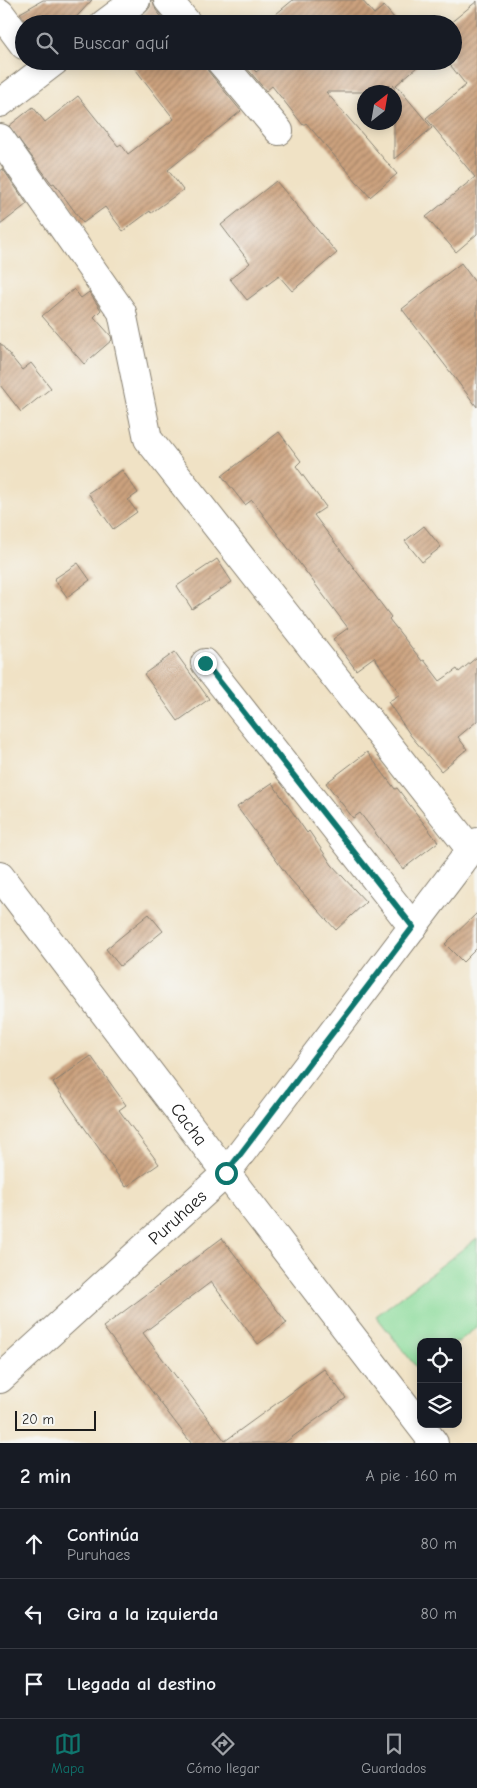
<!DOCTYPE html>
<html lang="es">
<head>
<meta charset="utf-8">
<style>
	:root { --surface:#171b24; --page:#242831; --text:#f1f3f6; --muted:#9ea1a6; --line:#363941; --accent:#0f766e }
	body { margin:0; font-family:"Comic Neue",sans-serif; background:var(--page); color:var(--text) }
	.controls { position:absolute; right:15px; bottom:15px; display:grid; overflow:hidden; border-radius:10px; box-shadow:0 2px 12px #0003 }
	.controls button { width:45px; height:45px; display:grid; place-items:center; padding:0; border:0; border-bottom:1px solid var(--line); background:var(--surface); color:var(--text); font:25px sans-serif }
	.compass { position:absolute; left:357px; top:85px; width:45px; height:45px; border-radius:50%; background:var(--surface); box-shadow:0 2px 12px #0003; rotate:31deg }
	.scale { position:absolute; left:15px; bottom:12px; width:81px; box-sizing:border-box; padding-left:5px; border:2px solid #1c1c1c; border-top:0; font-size:14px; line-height:18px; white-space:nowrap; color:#1c1c1c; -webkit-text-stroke:4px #f6f6f2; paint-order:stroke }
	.stop { position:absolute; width:15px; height:15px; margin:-11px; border:4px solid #0f766e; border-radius:50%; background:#fff }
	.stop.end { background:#0f766e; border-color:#fff; box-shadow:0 1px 5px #0008 }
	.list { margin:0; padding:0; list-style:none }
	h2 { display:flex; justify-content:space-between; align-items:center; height:65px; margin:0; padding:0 20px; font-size:21px }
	h2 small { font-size:16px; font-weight:400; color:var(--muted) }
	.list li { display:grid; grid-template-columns:32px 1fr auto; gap:15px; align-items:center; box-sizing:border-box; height:70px; padding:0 20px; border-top:1px solid var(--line) }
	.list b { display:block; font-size:19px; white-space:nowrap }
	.list p { margin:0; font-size:16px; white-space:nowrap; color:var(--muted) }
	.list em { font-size:16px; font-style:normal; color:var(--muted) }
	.icon { flex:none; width:28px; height:28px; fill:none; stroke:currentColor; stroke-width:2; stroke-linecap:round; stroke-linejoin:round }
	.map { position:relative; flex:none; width:477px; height:1443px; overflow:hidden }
	.search { position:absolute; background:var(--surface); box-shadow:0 2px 12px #0003; left:15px; right:15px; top:15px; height:55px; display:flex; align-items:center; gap:12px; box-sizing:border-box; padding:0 18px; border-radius:28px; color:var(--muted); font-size:19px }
	.sheet { height:275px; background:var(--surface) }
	nav { display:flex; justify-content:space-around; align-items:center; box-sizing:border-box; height:70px; border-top:1px solid var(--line); background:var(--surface); font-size:14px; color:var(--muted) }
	nav a { display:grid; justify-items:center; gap:2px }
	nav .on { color:var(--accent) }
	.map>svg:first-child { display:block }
</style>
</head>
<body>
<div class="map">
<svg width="477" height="1443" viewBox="0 0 477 1443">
	<defs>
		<pattern id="building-hatch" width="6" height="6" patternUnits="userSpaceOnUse" patternTransform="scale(1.25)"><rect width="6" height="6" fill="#cca27e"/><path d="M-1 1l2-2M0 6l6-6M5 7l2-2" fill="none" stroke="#a58366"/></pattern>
	</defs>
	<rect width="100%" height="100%" fill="#f6f6f2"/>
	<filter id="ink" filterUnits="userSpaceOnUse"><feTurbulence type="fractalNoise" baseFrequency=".02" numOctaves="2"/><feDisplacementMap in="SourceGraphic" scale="10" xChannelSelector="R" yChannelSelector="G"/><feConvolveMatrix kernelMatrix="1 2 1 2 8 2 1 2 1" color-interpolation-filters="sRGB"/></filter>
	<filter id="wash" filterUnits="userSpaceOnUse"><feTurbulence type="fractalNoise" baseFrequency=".0096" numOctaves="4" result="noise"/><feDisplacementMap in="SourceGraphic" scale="20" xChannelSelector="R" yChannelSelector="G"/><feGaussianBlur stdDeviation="1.12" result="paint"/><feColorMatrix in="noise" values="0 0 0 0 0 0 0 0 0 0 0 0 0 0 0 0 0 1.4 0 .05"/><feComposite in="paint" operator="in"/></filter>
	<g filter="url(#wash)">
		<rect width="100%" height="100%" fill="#f0e2c5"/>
		<!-- grass -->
		<path fill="#8ddc9c" stroke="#547c5c" d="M477,1238V1327L458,1342H421L420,1372L376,1316Z"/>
		<g id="blocks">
			<!-- building -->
			<path fill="url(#building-hatch)" d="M43,0H92L70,24H28L20,13Z
				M151,0H153L156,10L167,24H130L146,12L150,7Z
				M293,0H362L374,14L384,6L399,24H285L276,14Z
				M477,1V234L456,252L426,217L475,177L426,118L466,85L447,61H453V24H449Z
				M129,61H205L208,71L241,111L168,170L183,190L151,213L150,211L123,231L105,207L83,223L54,183L52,184L9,126L33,107L45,122L78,96L118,146L121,144L128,154L174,119Z
				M241,61H247L256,72L270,61H424L396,85L432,128L394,159V85L386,92H326L397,174L370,197L306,123L303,125L272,86L266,91Z
				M3,169L27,204L0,225V171Z
				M276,181L337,253L292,291L279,276L247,300L230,279L250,263L221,225Z
				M461,263L477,285V407L402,309Z
				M74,289L81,298L89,292L101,310L94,317L111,336L112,340L84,364L42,316Z
				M0,343L22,370L31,363L51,388L21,412L0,385Z
				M279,432L301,461L296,466L326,507L314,515L391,617L389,619L422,661L424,660L440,681L457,669L459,672L477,657V721L458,737L467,749L441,771L411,736L388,702L400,694L374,657L356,670L333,639L348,628L252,500L245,505L222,476Z
				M122,470L138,493L128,500L137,512L113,529L88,493Z
				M424,526L441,547L422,562L405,541Z
				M217,559L232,582L192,609L177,586Z
				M78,563L90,580L67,597L54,579Z
				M175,652L209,699L178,721L144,674Z
				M367,752L395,789L397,788L438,842L403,869L360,813L353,818L326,783Z
				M272,783L307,833L309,831L332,865L366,902L336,930L290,879L237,807Z
				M477,913V948L463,962L445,944Z
				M149,914L163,931L120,966L106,949Z
				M91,1056L126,1105L119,1110L159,1164L126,1187L53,1083Z
				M222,1238L287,1323L258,1344L211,1282L143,1333L225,1441L324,1369L346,1398L284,1443H191L103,1327Z"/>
		</g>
	</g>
	<g filter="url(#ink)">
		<use href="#blocks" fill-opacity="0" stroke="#867f70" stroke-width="1"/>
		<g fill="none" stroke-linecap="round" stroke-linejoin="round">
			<defs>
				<g id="minor">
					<path d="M168,0L188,24"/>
					<path d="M0,13L24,45"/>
					<path d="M104,24L136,0"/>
					<path d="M220,61L279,131"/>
					<path d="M0,103L55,61"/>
					<path d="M0,138L122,312L148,439L471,850"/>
					<path d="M205,663L413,927"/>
					<path id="s1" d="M0,876L226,1173L434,1443"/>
					<path id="s2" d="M0,1379L226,1173L477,842"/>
				</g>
			</defs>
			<!-- minor casing -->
			<use href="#minor" stroke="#867f70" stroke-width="30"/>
			<!-- minor -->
			<use href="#minor" stroke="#fff" stroke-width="28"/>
		</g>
	</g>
	<g fill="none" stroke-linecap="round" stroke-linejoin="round" filter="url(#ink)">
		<!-- route -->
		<path stroke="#0f766e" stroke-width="6" d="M205,663L413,927L226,1173"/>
	</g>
	<g text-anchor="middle" stroke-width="4.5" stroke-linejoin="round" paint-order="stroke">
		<!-- street labels -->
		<g font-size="18" fill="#1c1c1c" stroke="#f6f6f2">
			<text dy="6" stroke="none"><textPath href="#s1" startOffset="312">Cacha</textPath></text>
			<text dy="6" stroke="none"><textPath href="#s2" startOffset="240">Puruhaes</textPath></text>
		</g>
	</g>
</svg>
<div class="controls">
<button><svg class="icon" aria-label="locate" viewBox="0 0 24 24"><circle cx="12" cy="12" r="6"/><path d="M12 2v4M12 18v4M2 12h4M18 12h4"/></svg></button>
<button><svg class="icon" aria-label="layers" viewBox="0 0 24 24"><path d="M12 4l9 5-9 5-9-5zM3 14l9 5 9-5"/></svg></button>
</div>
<svg class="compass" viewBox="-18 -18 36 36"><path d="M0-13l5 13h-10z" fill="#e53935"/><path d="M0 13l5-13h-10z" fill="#9ea1a6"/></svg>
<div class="scale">20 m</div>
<div class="stop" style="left:226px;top:1173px"></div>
<div class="stop end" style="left:205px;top:663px"></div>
<div class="search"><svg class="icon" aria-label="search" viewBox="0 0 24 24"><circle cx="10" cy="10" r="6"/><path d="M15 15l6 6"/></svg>Buscar aquí</div>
</div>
<section class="sheet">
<h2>2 min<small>A pie · 160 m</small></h2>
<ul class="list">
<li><svg class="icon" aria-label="ahead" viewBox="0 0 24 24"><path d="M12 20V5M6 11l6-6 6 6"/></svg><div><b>Continúa</b><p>Puruhaes</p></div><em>80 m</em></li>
<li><svg class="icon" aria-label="left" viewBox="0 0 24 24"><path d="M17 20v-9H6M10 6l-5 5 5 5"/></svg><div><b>Gira a la izquierda</b></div><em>80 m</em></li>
<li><svg class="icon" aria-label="arrive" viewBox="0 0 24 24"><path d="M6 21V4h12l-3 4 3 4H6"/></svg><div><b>Llegada al destino</b></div></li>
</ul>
</section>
<nav>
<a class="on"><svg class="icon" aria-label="map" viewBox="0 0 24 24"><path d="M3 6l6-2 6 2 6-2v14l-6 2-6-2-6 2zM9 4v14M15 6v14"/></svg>Mapa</a>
<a><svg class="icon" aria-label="directions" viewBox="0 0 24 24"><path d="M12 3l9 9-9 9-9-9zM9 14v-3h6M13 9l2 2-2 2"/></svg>Cómo llegar</a>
<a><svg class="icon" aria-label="saved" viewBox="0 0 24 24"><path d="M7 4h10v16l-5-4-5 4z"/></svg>Guardados</a>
</nav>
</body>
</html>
